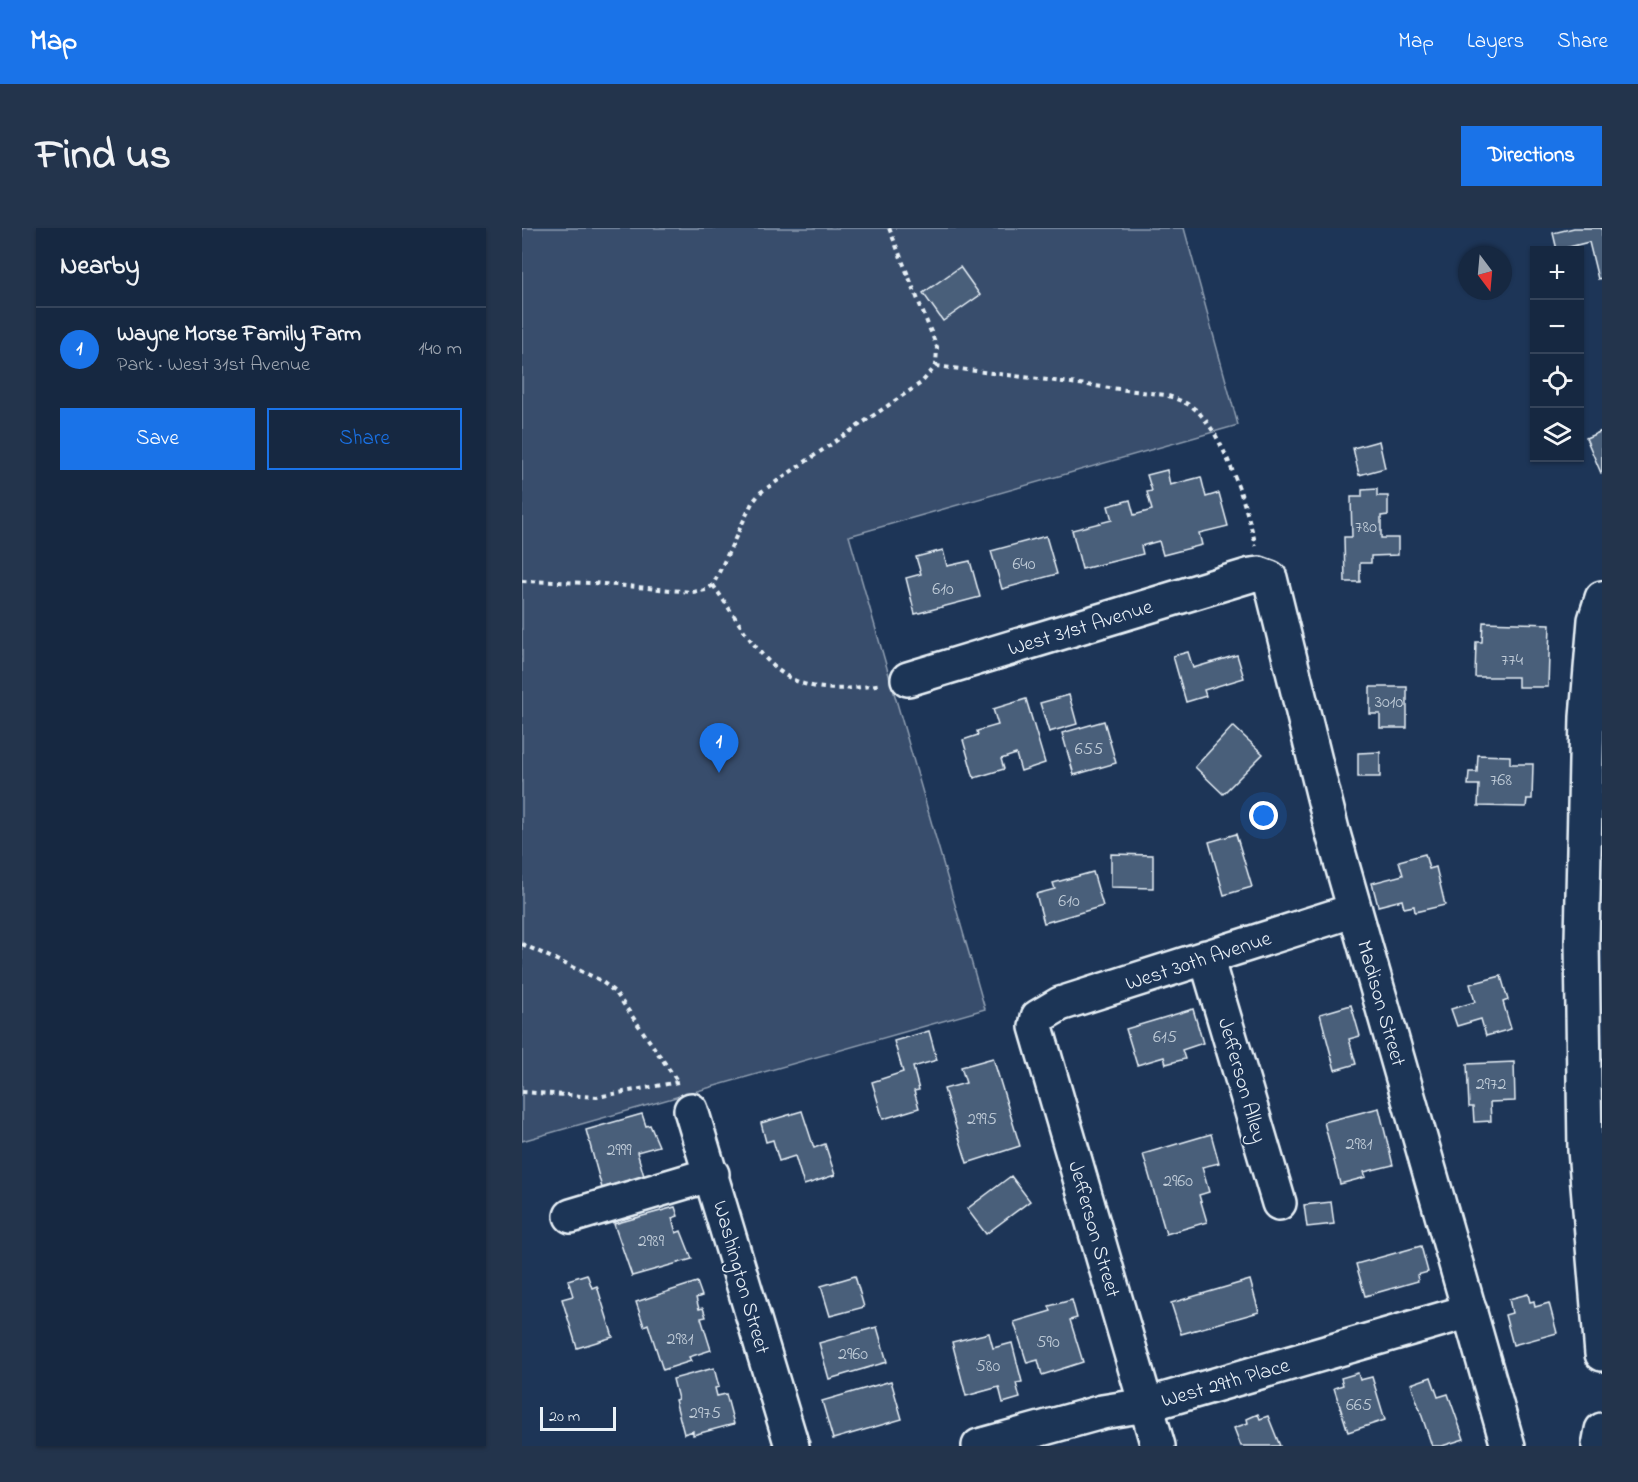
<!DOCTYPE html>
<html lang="en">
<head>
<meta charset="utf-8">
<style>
	:root { --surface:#162841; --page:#23344c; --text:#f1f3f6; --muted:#9ea6b1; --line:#35445a; --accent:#1a73e8 }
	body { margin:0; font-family:"Indie Flower",sans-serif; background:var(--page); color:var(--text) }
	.controls { position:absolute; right:18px; top:18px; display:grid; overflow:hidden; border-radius:0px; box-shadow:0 2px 4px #0004 }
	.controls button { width:54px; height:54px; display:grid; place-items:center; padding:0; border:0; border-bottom:2px solid var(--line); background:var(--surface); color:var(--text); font:30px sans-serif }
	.compass { position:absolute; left:936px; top:18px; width:54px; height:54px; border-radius:50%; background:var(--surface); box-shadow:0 2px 4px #0004; rotate:164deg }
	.scale { position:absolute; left:18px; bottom:15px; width:76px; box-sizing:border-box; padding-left:6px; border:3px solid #e8f1f8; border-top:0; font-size:16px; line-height:21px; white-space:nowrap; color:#e8f1f8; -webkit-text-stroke:4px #1d3557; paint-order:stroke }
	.you { position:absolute; left:742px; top:588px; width:21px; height:21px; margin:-15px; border:4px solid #fff; border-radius:50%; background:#1a73e8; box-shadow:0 0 0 9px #1a73e833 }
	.badge { display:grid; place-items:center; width:39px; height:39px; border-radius:50%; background:var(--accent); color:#fff; font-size:20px; font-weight:700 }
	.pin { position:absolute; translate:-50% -50px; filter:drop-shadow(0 2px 3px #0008) }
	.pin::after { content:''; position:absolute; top:32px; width:21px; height:18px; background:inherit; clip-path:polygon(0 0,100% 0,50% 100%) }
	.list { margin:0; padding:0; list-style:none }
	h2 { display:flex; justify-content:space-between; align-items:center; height:78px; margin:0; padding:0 24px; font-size:26px }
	h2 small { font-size:20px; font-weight:400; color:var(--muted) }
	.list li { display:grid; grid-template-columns:39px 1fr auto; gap:18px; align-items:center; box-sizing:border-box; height:84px; padding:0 24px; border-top:2px solid var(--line) }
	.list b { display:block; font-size:22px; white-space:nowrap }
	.list p { margin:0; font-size:20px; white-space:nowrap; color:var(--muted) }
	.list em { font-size:20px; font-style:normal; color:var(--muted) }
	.actions { display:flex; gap:12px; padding:18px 24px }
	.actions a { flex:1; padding:14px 0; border:2px solid var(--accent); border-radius:0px; text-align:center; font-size:21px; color:var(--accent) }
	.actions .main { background:var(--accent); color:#fff }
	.icon { flex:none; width:33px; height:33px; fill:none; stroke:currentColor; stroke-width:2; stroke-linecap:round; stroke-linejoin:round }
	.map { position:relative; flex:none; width:1080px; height:1218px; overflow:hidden; border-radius:0px }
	header { display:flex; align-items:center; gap:36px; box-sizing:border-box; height:84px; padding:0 30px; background:var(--accent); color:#fff }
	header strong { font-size:28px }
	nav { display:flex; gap:33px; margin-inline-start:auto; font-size:21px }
	.intro { display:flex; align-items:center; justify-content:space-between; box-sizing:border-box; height:144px; padding:0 36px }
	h1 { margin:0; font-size:42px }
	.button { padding:15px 27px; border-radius:0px; background:var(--accent); color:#fff; font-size:21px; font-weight:700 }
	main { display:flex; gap:36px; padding:0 36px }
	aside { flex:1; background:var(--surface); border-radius:0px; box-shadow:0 2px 4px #0004 }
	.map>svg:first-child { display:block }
</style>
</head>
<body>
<header>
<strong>Map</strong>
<nav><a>Map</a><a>Layers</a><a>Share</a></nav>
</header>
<div class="intro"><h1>Find us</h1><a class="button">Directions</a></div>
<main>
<aside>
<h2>Nearby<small></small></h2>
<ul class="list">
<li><span class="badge">1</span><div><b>Wayne Morse Family Farm</b><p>Park · West 31st Avenue</p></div><em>140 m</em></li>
</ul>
<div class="actions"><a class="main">Save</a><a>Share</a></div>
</aside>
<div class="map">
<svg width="1080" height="1218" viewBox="0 0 1080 1218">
	<rect width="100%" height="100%" fill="#1d3557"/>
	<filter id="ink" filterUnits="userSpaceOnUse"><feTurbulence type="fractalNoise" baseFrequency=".0167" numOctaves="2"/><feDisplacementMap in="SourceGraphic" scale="12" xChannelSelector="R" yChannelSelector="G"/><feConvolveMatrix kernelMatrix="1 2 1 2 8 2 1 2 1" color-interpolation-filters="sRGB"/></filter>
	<g filter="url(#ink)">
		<!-- green -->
		<path fill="#374d6c" stroke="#909fb2" stroke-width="1.5" d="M0,0H662L716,197L327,308L463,781L0,913Z"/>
		<!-- building -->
		<path fill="#495e7a" stroke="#e8f1f8" stroke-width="1.5" d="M1052,0H1080V50L1076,51L1067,14L1035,22L1031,5Z
			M438,39L458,67L421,93L401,65Z
			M1080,203V244L1079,245L1064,210Z
			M857,213L863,240L837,247L831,220Z
			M645,242L648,257L679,249L684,269L697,265L706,298L677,305L680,317L641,327L637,313L619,318L621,326L560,341L550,302L590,292L586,278L608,272L612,287L630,282L625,264L630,263L625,247Z
			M855,261V268H866V287L859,288V310H876V327L849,328V335H838V354H823L822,309H830L829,269H840V262Z
			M524,308L535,346L480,361L469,323Z
			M421,322L425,338L448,333L458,369L393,386L384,350L399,346L394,329Z
			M961,394L1028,396L1026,459H996V449H953L954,414H960Z
			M666,424L671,440L715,427L722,450L682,462L684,468L664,474L651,428Z
			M848,459H885V500H858V486H848Z
			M547,467L555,496L527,504L518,475Z
			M504,471L523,535L499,543L494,526L479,531L482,541L452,550L441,512L456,507L455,503L476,497L471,481Z
			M582,493L594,535L552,547L540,505Z
			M711,498L741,526L701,566L673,539Z
			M858,524V549H836V525Z
			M956,527L988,528V536H1011L1010,571H1005L1004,579L956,578L957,557H946L947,544H955Z
			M714,606L730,659L702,667L687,614Z
			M589,626L631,627V660L589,659Z
			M903,626L907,641L914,639L923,677L893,684L892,678L882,680L880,672L856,678L850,655L881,647L877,633Z
			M571,644L581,678L522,695L514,666L533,661L531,655Z
			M979,748L986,772L981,774L989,801L964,808L959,791L935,798L929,781L953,774L948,756Z
			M829,777L838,808L827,811L834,836L813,842L798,786Z
			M671,781L681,815L660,822L663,831L644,836L642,829L615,837L604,801Z
			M407,803L415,832L391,839L397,862L392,863L397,880L361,891L350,854L381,844L372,813Z
			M471,830L498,918L445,935L422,861L444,855L439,839Z
			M992,834L993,873L968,874L969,893L952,894L951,879H947L945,836Z
			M857,880L871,937L842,944L844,949L818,956L802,894Z
			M280,883L292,920L303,916L313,947L282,957L273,928L257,933L251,912L244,914L239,895Z
			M120,886L124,898L128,897L137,918L115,924L122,948L80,960L64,902Z
			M689,906L697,935L680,939L687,964L677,967L685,994L644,1006L621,926Z
			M489,948L508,973L464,1006L445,981Z
			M809,974L812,996L785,999L782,977Z
			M153,979L156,988L150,990L154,1005L159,1003L170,1031L110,1048L92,996Z
			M899,1018L906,1044L895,1047L896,1053L843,1068L834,1036Z
			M65,1046L70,1060L75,1058L91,1109L55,1120L40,1071L51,1068L46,1052Z
			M333,1048L342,1079L308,1088L299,1058Z
			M728,1052L737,1084L659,1106L649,1075Z
			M175,1054L180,1068L174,1070L177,1081L181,1080L184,1089L179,1090L189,1122L167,1129L169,1133L141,1142L126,1096L122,1098L114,1074Z
			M1006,1066L1008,1074L1012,1073L1013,1079L1027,1075L1035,1105L991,1117L983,1087L990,1085L987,1071Z
			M550,1072L555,1090L548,1092L561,1134L520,1147L516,1132L505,1135L492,1094L529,1083L527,1078Z
			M355,1099L365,1134L307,1151L297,1115Z
			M467,1105L471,1120L490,1115L500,1154L494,1155L498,1170L481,1175L477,1159L444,1168L430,1114Z
			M192,1140L197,1159L193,1160L195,1168L204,1166L212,1196L171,1207V1203L162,1206L153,1172L156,1171L151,1151Z
			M836,1145L838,1152L850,1149L863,1192L826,1204L812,1160L821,1157L819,1150Z
			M909,1149L916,1169L926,1166L942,1211L920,1218H910L889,1156Z
			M369,1153L380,1191L311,1211L300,1173Z
			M736,1186L738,1191L746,1188L758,1218H719L712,1200L726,1195L725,1191Z"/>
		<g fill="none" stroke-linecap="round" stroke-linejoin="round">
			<defs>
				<path id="minor" d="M1080,370L1073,392L1065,489L1060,712L1063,922L1080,1126
					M386,451L729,347L737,346L748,350L810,602L986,1218
					M684,729L757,975
					M169,882L270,1218
					M49,988L190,946
					M457,1218L580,1184L624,1177L948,1083
					M636,1218L514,799L516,789L538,776L833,682
					M1077,1218L1080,1202"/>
			</defs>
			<!-- minor casing -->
			<use href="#minor" stroke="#e8f1f8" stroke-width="38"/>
			<!-- path -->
			<path stroke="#e8f1f8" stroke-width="4" stroke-dasharray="4.5 4.5" stroke-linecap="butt" d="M414,138L644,167C657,172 670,176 679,187C705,215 725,281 734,318
				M0,353L71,355L170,364L184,362L191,357L230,275L239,264L399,155L414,138L415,119L367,0
				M191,357C243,431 256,476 359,456
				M0,716L78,752L94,765L156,854
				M0,864L75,869L156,854"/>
			<!-- minor -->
			<use href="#minor" stroke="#1d3557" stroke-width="33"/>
		</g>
	</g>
	<g text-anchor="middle" stroke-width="4.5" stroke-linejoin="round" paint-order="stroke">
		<!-- number labels -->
		<g font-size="18" fill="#c0ccd8">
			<text x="844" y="304">780</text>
			<text x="502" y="341">640</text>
			<text x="421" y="366">610</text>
			<text x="990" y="437">774</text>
			<text x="867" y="479">3010</text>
			<text x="567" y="526">655</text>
			<text x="979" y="557">768</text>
			<text x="547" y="678">610</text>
			<text x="643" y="814">615</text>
			<text x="969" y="861">2972</text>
			<text x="460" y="896">2995</text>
			<text x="837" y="921">2981</text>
			<text x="97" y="927">2999</text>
			<text x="656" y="958">2960</text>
			<text x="129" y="1018">2989</text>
			<text x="158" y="1116">2981</text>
			<text x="526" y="1119">590</text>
			<text x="331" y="1131">2960</text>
			<text x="466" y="1143">580</text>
			<text x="837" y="1182">665</text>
			<text x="183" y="1190">2975</text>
		</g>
		<!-- street labels -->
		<g font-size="21" fill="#e8f1f8" stroke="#1d3557">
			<text transform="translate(558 399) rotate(-17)" y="7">West 31st Avenue</text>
			<text transform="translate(676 732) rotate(-18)" y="7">West 30th Avenue</text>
			<text transform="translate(860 775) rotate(74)" y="7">Madison Street</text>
			<text transform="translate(721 852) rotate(74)" y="7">Jefferson Alley</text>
			<text transform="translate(573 1001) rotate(74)" y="7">Jefferson Street</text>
			<text transform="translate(220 1049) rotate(74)" y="7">Washington Street</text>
			<text transform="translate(703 1154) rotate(-16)" y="7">West 29th Place</text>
		</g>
	</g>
</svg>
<div class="controls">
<button>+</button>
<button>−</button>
<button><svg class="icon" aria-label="locate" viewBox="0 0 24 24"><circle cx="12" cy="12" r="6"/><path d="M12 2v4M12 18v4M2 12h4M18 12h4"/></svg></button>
<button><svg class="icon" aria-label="layers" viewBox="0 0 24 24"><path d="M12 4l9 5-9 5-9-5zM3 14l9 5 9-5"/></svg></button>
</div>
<svg class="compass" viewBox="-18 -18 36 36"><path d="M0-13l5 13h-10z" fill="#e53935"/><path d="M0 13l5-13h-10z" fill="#9ea6b1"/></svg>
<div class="scale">20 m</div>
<div class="you"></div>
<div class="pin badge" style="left:197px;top:545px">1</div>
</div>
</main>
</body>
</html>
